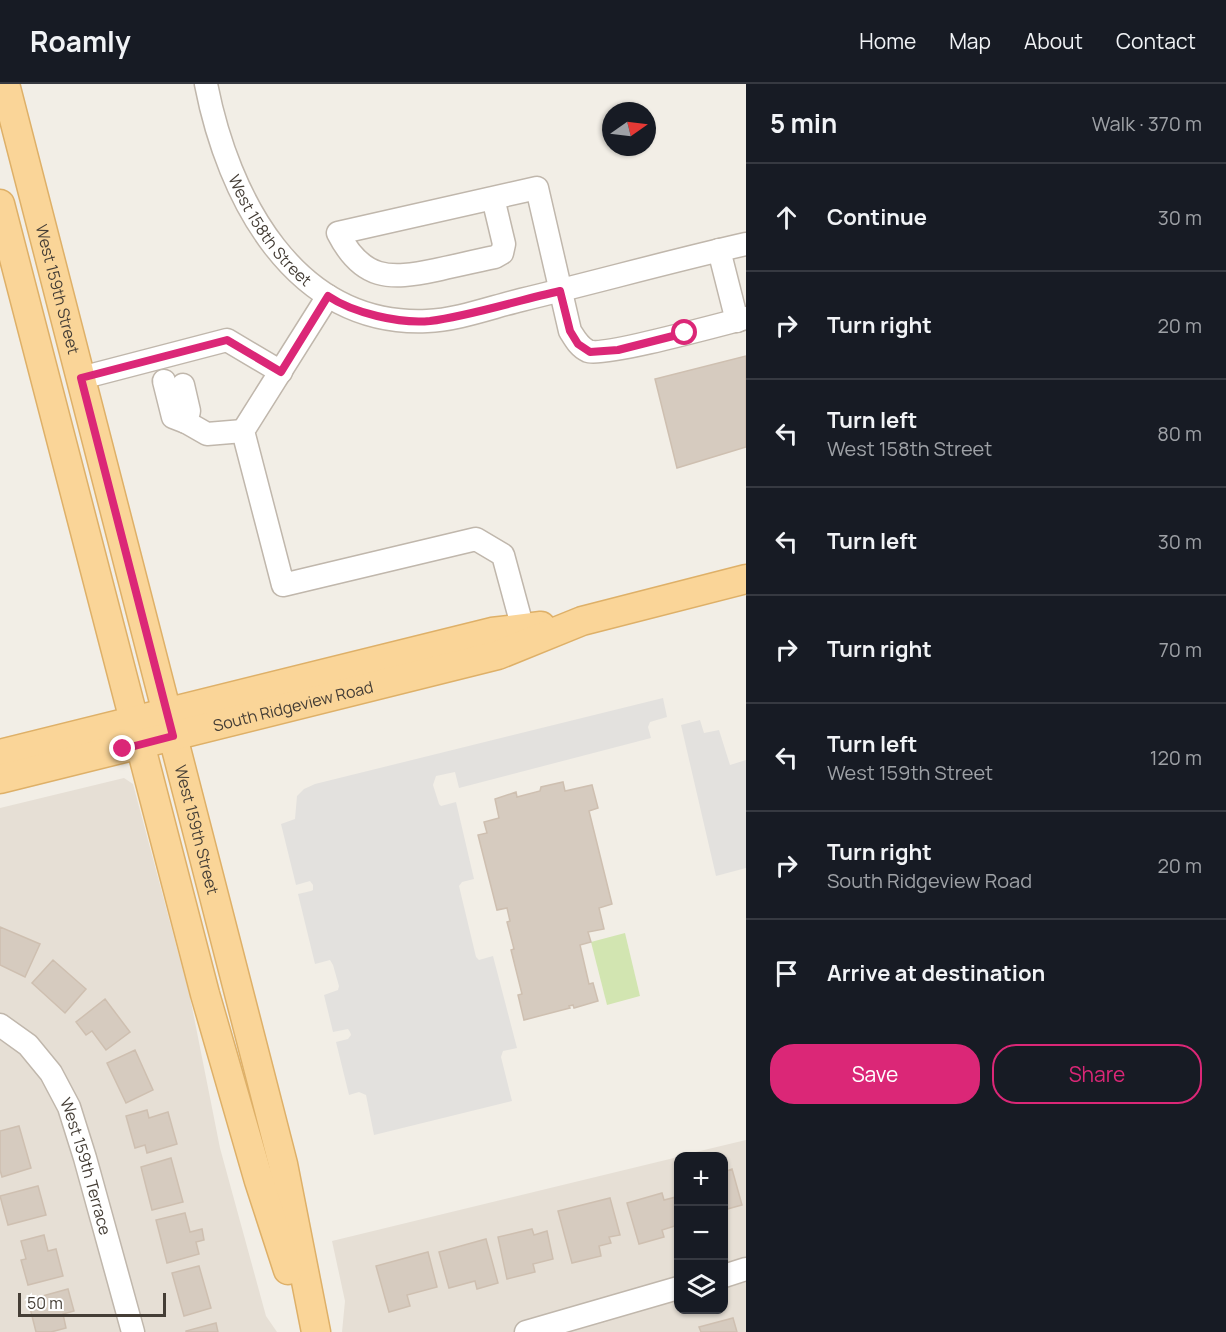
<!DOCTYPE html>
<html lang="en">
<head>
<meta charset="utf-8">
<style>
	:root { --surface:#171b24; --page:#20242c; --text:#f1f3f6; --muted:#9ea1a6; --line:#363941; --accent:#db2777 }
	body { margin:0; font-family:Manrope,sans-serif; background:var(--page); color:var(--text) }
	.controls { position:absolute; right:18px; bottom:18px; display:grid; overflow:hidden; border-radius:12px; box-shadow:0 2px 4px #0004 }
	.controls button { width:54px; height:54px; display:grid; place-items:center; padding:0; border:0; border-bottom:2px solid var(--line); background:var(--surface); color:var(--text); font:30px sans-serif }
	.compass { position:absolute; left:602px; top:18px; width:54px; height:54px; border-radius:50%; background:var(--surface); box-shadow:0 2px 4px #0004; rotate:76deg }
	.scale { position:absolute; left:18px; bottom:15px; width:148px; box-sizing:border-box; padding-left:6px; border:3px solid #453e36; border-top:0; font-size:16px; line-height:21px; white-space:nowrap; color:#453e36; -webkit-text-stroke:4px #fff; paint-order:stroke }
	.stop { position:absolute; width:18px; height:18px; margin:-14px; border:4px solid #db2777; border-radius:50%; background:#fff }
	.stop.end { background:#db2777; border-color:#fff; box-shadow:0 2px 6px #0008 }
	.list { margin:0; padding:0; list-style:none }
	h2 { display:flex; justify-content:space-between; align-items:center; height:78px; margin:0; padding:0 24px; font-size:26px }
	h2 small { font-size:20px; font-weight:400; color:var(--muted) }
	.list li { display:grid; grid-template-columns:39px 1fr auto; gap:18px; align-items:center; box-sizing:border-box; height:108px; padding:0 24px; border-top:2px solid var(--line) }
	.list b { display:block; font-size:22px; white-space:nowrap }
	.list p { margin:0; font-size:20px; white-space:nowrap; color:var(--muted) }
	.list em { font-size:20px; font-style:normal; color:var(--muted) }
	.actions { display:flex; gap:12px; padding:18px 24px }
	.actions a { flex:1; padding:14px 0; border:2px solid var(--accent); border-radius:24px; text-align:center; font-size:21px; color:var(--accent) }
	.actions .main { background:var(--accent); color:#fff }
	.icon { flex:none; width:33px; height:33px; fill:none; stroke:currentColor; stroke-width:2; stroke-linecap:round; stroke-linejoin:round }
	.map { position:relative; flex:none; width:746px; height:1248px; overflow:hidden }
	header { display:flex; align-items:center; gap:36px; box-sizing:border-box; height:84px; padding:0 30px; background:var(--surface); border-bottom:2px solid var(--line) }
	header strong { font-size:28px }
	nav { display:flex; gap:33px; margin-inline-start:auto; font-size:21px }
	main { display:flex }
	aside { flex:1; background:var(--surface) }
	.map>svg:first-child { display:block }
</style>
</head>
<body>
<header>
<strong>Roamly</strong>
<nav><a>Home</a><a>Map</a><a>About</a><a>Contact</a></nav>
</header>
<main>
<div class="map">
<svg width="746" height="1248" viewBox="0 0 746 1248">
	<rect width="100%" height="100%" fill="#f2eee6"/>
	<!-- residential -->
	<path fill="#e6dfd5" d="M124,694L133,700L190,913L220,1064L266,1232L277,1248H0V724Z
		M746,1056V1248H342L345,1217L332,1157L678,1073V1226H724V1072H679Z"/>
	<!-- green -->
	<path fill="#d2e5b1" d="M625,849L640,912L607,921L591,858Z"/>
	<!-- parking -->
	<path fill="#e3e1de" d="M663,614L667,633L650,638L648,643L651,654L459,704L455,688L436,692L433,701L439,720L441,722L456,718L474,795L462,798L459,802L476,873L479,876L493,872L517,964L503,967L501,973L512,1017L374,1051L366,1011L359,1008L349,1011L336,958L348,955L351,951L350,948L348,945L333,948L324,911L338,906L339,902L333,881L330,876L315,880L298,810L311,807L313,806V801L310,797L296,801L281,740L295,735L297,712L304,705L315,700Z
		M700,636L704,649L719,646L730,681L746,676V784L716,792L681,641Z"/>
	<!-- building -->
	<path fill="#d6cbbf" stroke="#cebfb0" stroke-width="1.5" d="M746,272V363L677,384L655,295Z
		M563,698L565,707L592,701L598,724L589,727L612,820L599,824L604,845L588,848L591,858L580,861L589,900L593,899L598,917L574,924L573,921L569,922L570,924L524,936L518,911L522,910L511,866L514,865L507,838L510,837L507,824L497,826L478,751L487,749L484,738L499,734L495,715L516,708L517,713L540,707L541,703Z
		M0,843L40,860L25,893L0,881Z
		M53,876L86,905L65,929L32,899Z
		M105,915L130,948L106,966L92,947L86,951L76,938Z
		M135,966L153,1006L126,1019L107,979Z
		M147,1026L149,1034L168,1028L177,1060L147,1069L145,1061L135,1064L126,1032Z
		M19,1042L31,1084L2,1093L0,1086V1047Z
		M171,1074L183,1118L152,1126L141,1083Z
		M732,1085L742,1121L724,1126V1088Z
		M38,1102L46,1131L8,1141L0,1112Z
		M662,1109L664,1116L676,1113L678,1122V1141L662,1146L664,1153L639,1160L627,1119Z
		M610,1114L620,1151L609,1153L611,1159L599,1162L601,1172L572,1179L558,1127Z
		M185,1129L190,1148L202,1145L204,1156L196,1158L199,1170L167,1179L156,1136Z
		M532,1145L534,1151L547,1147L553,1175L533,1180L535,1188L507,1195L498,1153Z
		M44,1151L48,1167L56,1165L63,1192L28,1201L21,1176L26,1175L21,1157Z
		M486,1155L498,1199L477,1205L475,1197L449,1204L439,1168Z
		M428,1168L437,1203L407,1211L410,1222L389,1228L376,1182Z
		M199,1182L211,1224L184,1232L172,1189Z
		M68,1205L74,1227L63,1230L66,1244L51,1248H36L28,1216Z
		M733,1234L737,1248H701L699,1243Z
		M216,1239L218,1248H186V1247Z"/>
	<g fill="none" stroke-linecap="round" stroke-linejoin="round">
		<defs>
			<g id="minor">
				<path id="s1" d="M206,0C228,113 294,243 427,237C457,236 492,223 521,216C596,198 671,177 746,160"/>
				<path d="M493,114L504,160L502,169L495,173C475,177 455,182 436,186C389,196 362,196 338,149L537,104L570,247C575,255 579,263 588,267C603,273 722,240 746,234"/>
				<path d="M719,166L737,237"/>
				<path d="M328,212L243,347L283,501L476,455L503,471L523,545"/>
				<path d="M81,294L227,256L281,288"/>
				<path d="M164,297L173,333L186,338L207,350L243,347"/>
				<path d="M183,301L189,327L186,338"/>
				<path id="s2" d="M0,941L28,961L51,989L69,1023L85,1074L133,1248"/>
				<path d="M724,1192L746,1185"/>
				<path d="M526,1248L678,1204"/>
			</g>
			<g id="major">
				<path id="s3" d="M5,0L283,1080L316,1248"/>
				<path d="M0,120L205,910L259,1097L288,1186"/>
				<path d="M0,670L492,548L541,542"/>
				<path id="s4" d="M0,695L498,571L582,537L746,495"/>
			</g>
		</defs>
		<!-- minor casing -->
		<use href="#minor" stroke="#c0b7ac" stroke-width="25"/>
		<!-- major casing -->
		<use href="#major" stroke="#deb068" stroke-width="31"/>
		<!-- minor -->
		<use href="#minor" stroke="#fff" stroke-width="22"/>
		<!-- major -->
		<use href="#major" stroke="#fad598" stroke-width="28"/>
	</g>
	<g fill="none" stroke-linecap="round" stroke-linejoin="round">
		<!-- route -->
		<path stroke="#db2777" stroke-width="8" d="M123,665L173,652L81,294L227,256L281,288L328,212C353,229 400,240 430,237C470,232 519,216 560,207L570,247L578,260L590,268L618,266L685,249"/>
	</g>
	<g text-anchor="middle" stroke-width="5" stroke-linejoin="round" paint-order="stroke">
		<!-- street labels -->
		<g font-size="16" fill="#453e36" stroke="#fff">
			<text dy="6" stroke="none"><textPath href="#s1" startOffset="162">West 158th Street</textPath></text>
			<text dy="6" stroke="none"><textPath href="#s3" startOffset="212">West 159th Street</textPath></text>
			<text dy="6" stroke="none"><textPath href="#s4" startOffset="302">South Ridgeview Road</textPath></text>
			<text dy="6" stroke="none"><textPath href="#s3" startOffset="770">West 159th Street</textPath></text>
			<text dy="6" stroke="none"><textPath href="#s2" startOffset="171">West 159th Terrace</textPath></text>
		</g>
	</g>
</svg>
<div class="controls">
<button>+</button>
<button>−</button>
<button><svg class="icon" aria-label="layers" viewBox="0 0 24 24"><path d="M12 4l9 5-9 5-9-5zM3 14l9 5 9-5"/></svg></button>
</div>
<svg class="compass" viewBox="-18 -18 36 36"><path d="M0-13l5 13h-10z" fill="#e53935"/><path d="M0 13l5-13h-10z" fill="#9ea1a6"/></svg>
<div class="scale">50 m</div>
<div class="stop" style="left:685px;top:249px"></div>
<div class="stop end" style="left:123px;top:665px"></div>
</div>
<aside>
<h2>5 min<small>Walk · 370 m</small></h2>
<ul class="list">
<li><svg class="icon" aria-label="ahead" viewBox="0 0 24 24"><path d="M12 20V5M6 11l6-6 6 6"/></svg><div><b>Continue</b></div><em>30 m</em></li>
<li><svg class="icon" aria-label="right" viewBox="0 0 24 24"><path d="M7 20v-9h11M14 6l5 5-5 5"/></svg><div><b>Turn right</b></div><em>20 m</em></li>
<li><svg class="icon" aria-label="left" viewBox="0 0 24 24"><path d="M17 20v-9H6M10 6l-5 5 5 5"/></svg><div><b>Turn left</b><p>West 158th Street</p></div><em>80 m</em></li>
<li><svg class="icon" aria-label="left" viewBox="0 0 24 24"><path d="M17 20v-9H6M10 6l-5 5 5 5"/></svg><div><b>Turn left</b></div><em>30 m</em></li>
<li><svg class="icon" aria-label="right" viewBox="0 0 24 24"><path d="M7 20v-9h11M14 6l5 5-5 5"/></svg><div><b>Turn right</b></div><em>70 m</em></li>
<li><svg class="icon" aria-label="left" viewBox="0 0 24 24"><path d="M17 20v-9H6M10 6l-5 5 5 5"/></svg><div><b>Turn left</b><p>West 159th Street</p></div><em>120 m</em></li>
<li><svg class="icon" aria-label="right" viewBox="0 0 24 24"><path d="M7 20v-9h11M14 6l5 5-5 5"/></svg><div><b>Turn right</b><p>South Ridgeview Road</p></div><em>20 m</em></li>
<li><svg class="icon" aria-label="arrive" viewBox="0 0 24 24"><path d="M6 21V4h12l-3 4 3 4H6"/></svg><div><b>Arrive at destination</b></div></li>
</ul>
<div class="actions"><a class="main">Save</a><a>Share</a></div>
</aside>
</main>
</body>
</html>
